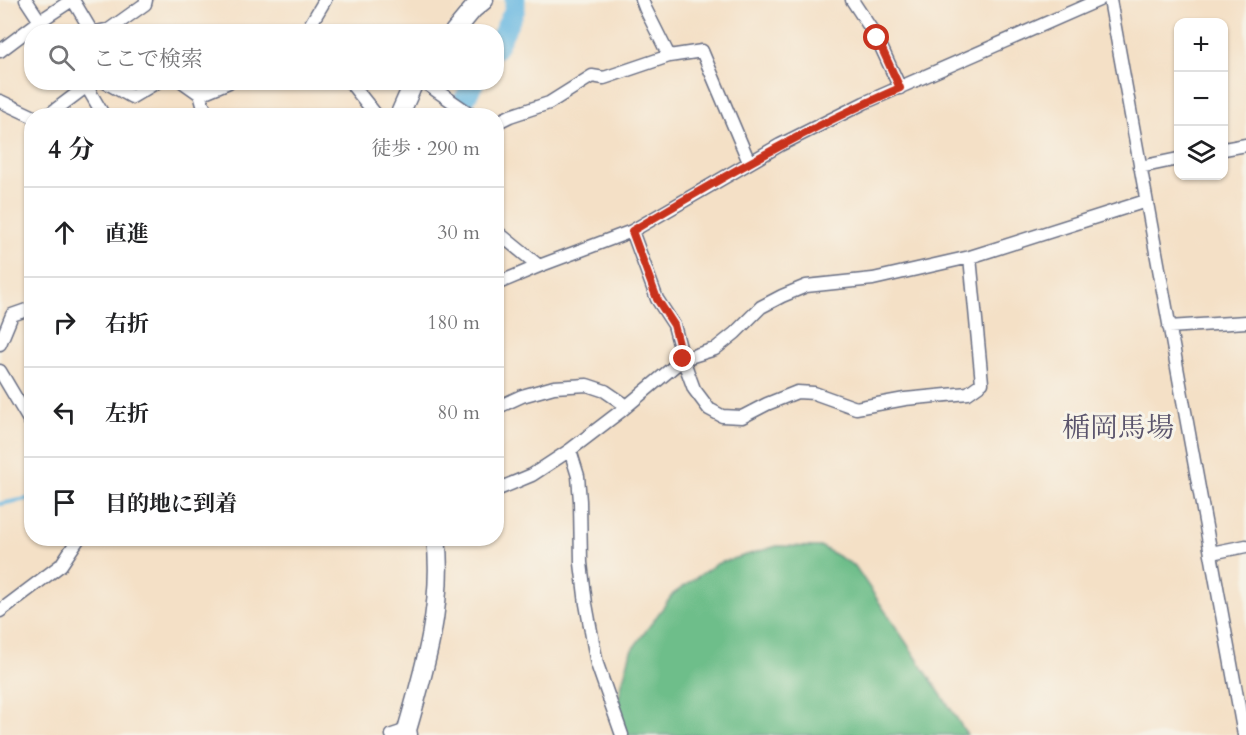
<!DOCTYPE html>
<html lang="ja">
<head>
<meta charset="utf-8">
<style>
	:root { --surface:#fff; --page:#f6f6f6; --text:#202124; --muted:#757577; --line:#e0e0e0 }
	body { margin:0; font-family:Cardo,"Noto Serif JP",serif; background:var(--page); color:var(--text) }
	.controls { position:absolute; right:18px; top:18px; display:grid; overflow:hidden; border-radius:12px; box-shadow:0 2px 4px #0004 }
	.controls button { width:54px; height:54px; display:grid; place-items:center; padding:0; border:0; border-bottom:2px solid var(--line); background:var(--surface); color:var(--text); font:30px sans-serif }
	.stop { position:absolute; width:18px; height:18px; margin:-14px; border:4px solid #c8321e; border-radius:50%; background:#fff }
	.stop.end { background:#c8321e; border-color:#fff; box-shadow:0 2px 6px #0008 }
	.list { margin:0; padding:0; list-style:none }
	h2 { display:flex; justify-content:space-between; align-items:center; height:78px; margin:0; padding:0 24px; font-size:26px }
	h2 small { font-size:20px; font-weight:400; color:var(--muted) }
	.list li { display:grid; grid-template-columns:39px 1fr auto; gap:18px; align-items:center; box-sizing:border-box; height:90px; padding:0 24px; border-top:2px solid var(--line) }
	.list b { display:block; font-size:22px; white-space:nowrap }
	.list em { font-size:20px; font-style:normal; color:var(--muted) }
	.icon { flex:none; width:33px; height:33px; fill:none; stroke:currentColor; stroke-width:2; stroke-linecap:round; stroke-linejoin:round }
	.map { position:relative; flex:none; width:1246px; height:735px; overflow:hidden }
	.search { position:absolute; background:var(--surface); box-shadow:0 2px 4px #0004; left:24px; top:24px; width:480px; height:66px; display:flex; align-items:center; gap:15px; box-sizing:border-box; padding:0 21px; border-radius:24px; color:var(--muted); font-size:22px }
	.panel { position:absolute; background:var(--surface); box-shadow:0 2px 4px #0004; left:24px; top:108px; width:480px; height:438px; border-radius:24px }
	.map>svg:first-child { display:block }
</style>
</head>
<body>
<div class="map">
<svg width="1246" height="735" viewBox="0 0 1246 735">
	<rect width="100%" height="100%" fill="#f7f3e8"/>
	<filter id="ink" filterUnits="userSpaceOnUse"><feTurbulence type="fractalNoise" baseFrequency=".0167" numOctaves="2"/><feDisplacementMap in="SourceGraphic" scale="12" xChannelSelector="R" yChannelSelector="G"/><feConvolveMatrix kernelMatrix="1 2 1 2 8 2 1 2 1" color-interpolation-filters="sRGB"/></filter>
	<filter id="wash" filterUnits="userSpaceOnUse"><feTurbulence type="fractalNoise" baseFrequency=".008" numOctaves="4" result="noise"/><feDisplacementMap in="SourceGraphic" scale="24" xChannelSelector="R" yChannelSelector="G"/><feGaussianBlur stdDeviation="1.35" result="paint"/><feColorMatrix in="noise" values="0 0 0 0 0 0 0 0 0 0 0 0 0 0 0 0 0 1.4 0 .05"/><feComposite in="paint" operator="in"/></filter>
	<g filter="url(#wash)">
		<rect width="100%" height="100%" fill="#f4e0c6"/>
		<!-- forest -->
		<path fill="#6ebe8a" stroke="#447674" stroke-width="1.5" d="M777,546L822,547L855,566L956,717L967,735H615V719L621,687L631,651L673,594L716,564Z"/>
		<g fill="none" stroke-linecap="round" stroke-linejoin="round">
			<!-- stream -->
			<path stroke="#66b7e1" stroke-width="4" d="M0,504L32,498"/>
			<!-- river -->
			<path stroke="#66b7e1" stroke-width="21" d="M496,48L515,9V0
				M455,116L474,82"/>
		</g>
	</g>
	<g filter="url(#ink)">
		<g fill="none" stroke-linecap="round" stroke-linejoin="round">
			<defs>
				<path id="street" d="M26,0L47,32
					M73,0L92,32
					M642,0L645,8L669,56
					M852,0L877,38L900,88
					M1110,0L1244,735
					M96,32L110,29L145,4L146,0
					M306,32L325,0
					M0,51L40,21L72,0
					M84,82L104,116
					M105,82L132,97L157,82
					M183,82L200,94L229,82
					M350,82L377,116
					M424,82L473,116
					M200,94L203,105L208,116
					M0,101L32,116
					M47,116L87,86
					M496,123L510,116L549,103L592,76L604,78L669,56L702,51L749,162
					M1224,149L1246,145
					M1140,167L1178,159
					M496,231L539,266
					M632,231L657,299L674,325L683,359L694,389L709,409L722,416L742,417L767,404L797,392L814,393L856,408L905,399L968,393L982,383L970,257
					M496,284L539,266L632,231L780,145L864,103L1099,0
					M1169,327L1246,322
					M0,344L12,315L32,308
					M0,371L32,425
					M496,408L522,396L554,387L587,385L605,391L627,406
					M570,450L578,476L580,501L581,563L586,604L597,664L622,735
					M496,490L532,475L570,450L621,411L683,359L715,349L735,333L761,307L782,296L806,286L873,279L970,257L1146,201
					M1211,553L1246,546
					M0,611L61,565L79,538
					M392,735L407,730"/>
				<path id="secondary" d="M454,32L473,9L484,0
					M399,116L414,82
					M408,735L407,730C425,668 444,603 436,538"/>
			</defs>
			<!-- street casing -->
			<use href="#street" stroke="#676d82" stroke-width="15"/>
			<!-- secondary casing -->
			<use href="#secondary" stroke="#676d82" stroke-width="21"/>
			<!-- street -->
			<use href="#street" stroke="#fff" stroke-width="12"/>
			<!-- secondary -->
			<use href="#secondary" stroke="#fff" stroke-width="18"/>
		</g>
	</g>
	<g fill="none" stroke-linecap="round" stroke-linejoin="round" filter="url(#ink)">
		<!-- route -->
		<path stroke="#c8321e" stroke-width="8" d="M683,359L674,325L657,299L632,231C719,179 807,128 900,88L877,38"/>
	</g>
	<g text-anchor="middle" stroke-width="6" stroke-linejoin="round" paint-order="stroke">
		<!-- quarter labels -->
		<g font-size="28" fill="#5a546c" stroke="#f7f3e8">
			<text x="1118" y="437">楯岡馬場</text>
		</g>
	</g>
</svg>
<div class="controls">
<button>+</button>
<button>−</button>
<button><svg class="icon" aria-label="layers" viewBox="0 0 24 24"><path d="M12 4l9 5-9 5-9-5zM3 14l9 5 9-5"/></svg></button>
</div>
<div class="stop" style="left:877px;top:38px"></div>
<div class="stop end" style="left:683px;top:359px"></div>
<div class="search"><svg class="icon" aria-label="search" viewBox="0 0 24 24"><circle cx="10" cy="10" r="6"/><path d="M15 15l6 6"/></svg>ここで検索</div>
<section class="panel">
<h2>4 分<small>徒歩 · 290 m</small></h2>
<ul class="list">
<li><svg class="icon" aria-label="ahead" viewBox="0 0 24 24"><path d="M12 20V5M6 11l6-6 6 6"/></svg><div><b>直進</b></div><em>30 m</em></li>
<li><svg class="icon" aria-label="right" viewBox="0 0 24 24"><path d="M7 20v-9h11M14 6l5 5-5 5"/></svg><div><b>右折</b></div><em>180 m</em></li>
<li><svg class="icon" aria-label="left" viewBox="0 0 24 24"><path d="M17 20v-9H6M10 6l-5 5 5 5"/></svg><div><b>左折</b></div><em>80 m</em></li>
<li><svg class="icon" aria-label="arrive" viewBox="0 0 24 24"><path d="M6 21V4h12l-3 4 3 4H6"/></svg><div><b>目的地に到着</b></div></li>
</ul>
</section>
</div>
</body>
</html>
